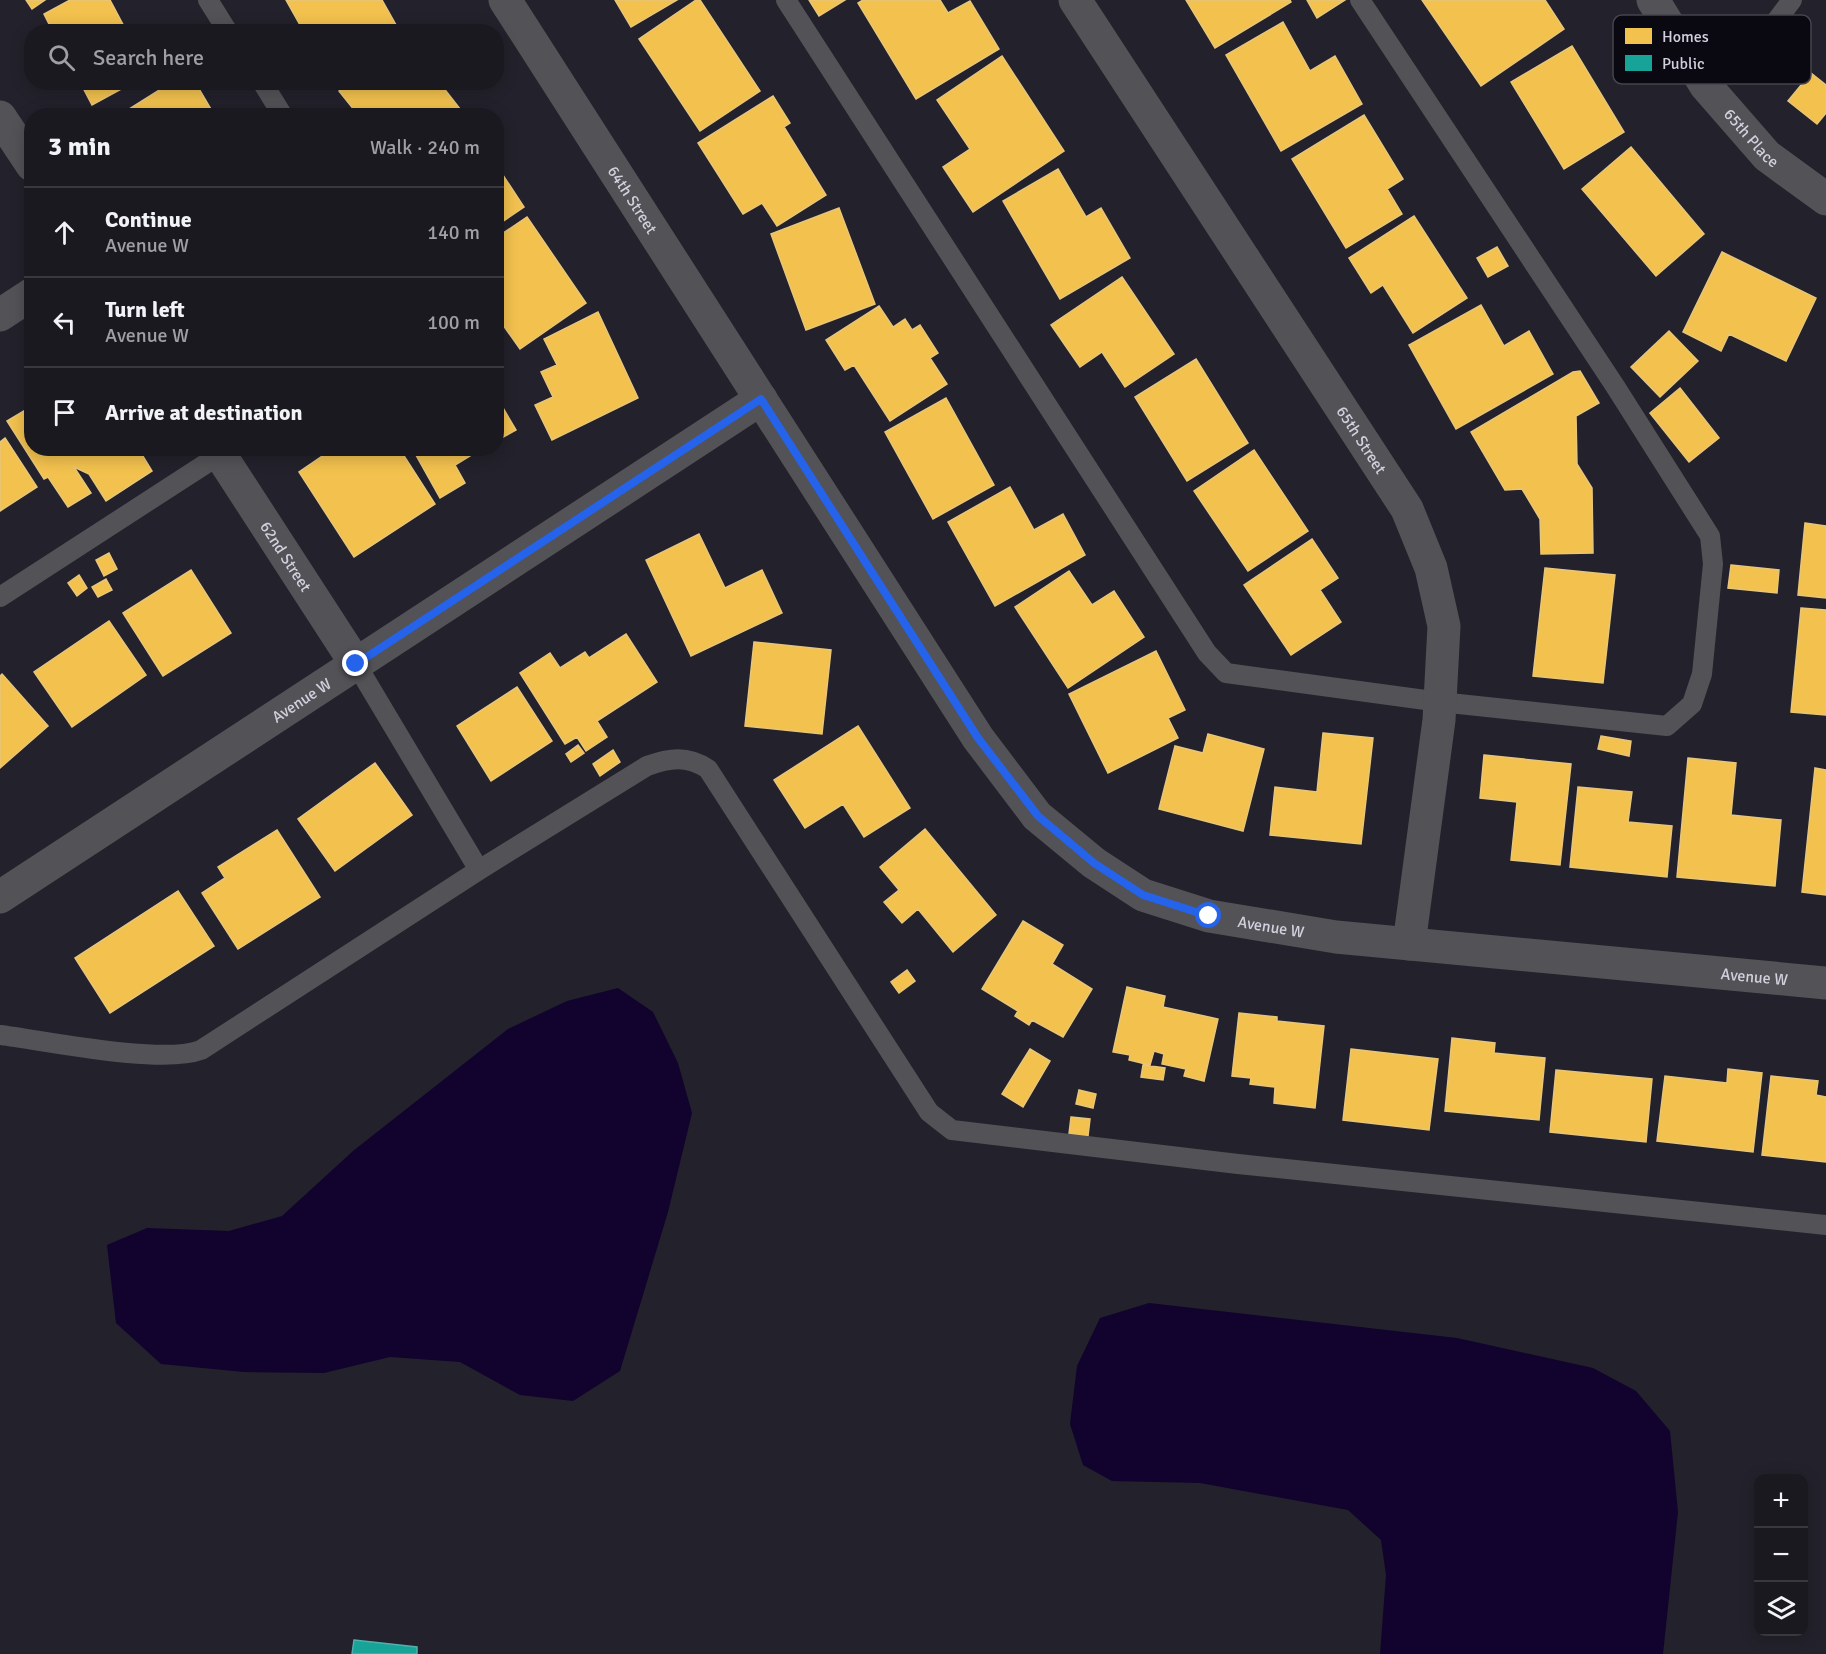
<!DOCTYPE html>
<html lang="en">
<head>
<meta charset="utf-8">
<style>
	:root { --surface:#1a1920; --page:#232229; --text:#f1f3f6; --muted:#9fa0a5; --line:#38383e }
	body { margin:0; font-family:Signika,sans-serif; background:var(--page); color:var(--text) }
	.controls { position:absolute; right:18px; bottom:18px; display:grid; overflow:hidden; border-radius:12px; box-shadow:0 3px 15px #0003 }
	.controls button { width:54px; height:54px; display:grid; place-items:center; padding:0; border:0; border-bottom:2px solid var(--line); background:var(--surface); color:var(--text); font:30px sans-serif }
	.stop { position:absolute; width:18px; height:18px; margin:-14px; border:4px solid #2563eb; border-radius:50%; background:#fff }
	.stop.end { background:#2563eb; border-color:#fff; box-shadow:0 2px 6px #0008 }
	.list { margin:0; padding:0; list-style:none }
	h2 { display:flex; justify-content:space-between; align-items:center; height:78px; margin:0; padding:0 24px; font-size:26px }
	h2 small { font-size:20px; font-weight:400; color:var(--muted) }
	.list li { display:grid; grid-template-columns:39px 1fr auto; gap:18px; align-items:center; box-sizing:border-box; height:90px; padding:0 24px; border-top:2px solid var(--line) }
	.list b { display:block; font-size:22px; white-space:nowrap }
	.list p { margin:0; font-size:20px; white-space:nowrap; color:var(--muted) }
	.list em { font-size:20px; font-style:normal; color:var(--muted) }
	.icon { flex:none; width:33px; height:33px; fill:none; stroke:currentColor; stroke-width:2; stroke-linecap:round; stroke-linejoin:round }
	.map { position:relative; flex:none; width:1826px; height:1654px; overflow:hidden }
	.search { position:absolute; background:var(--surface); box-shadow:0 3px 15px #0003; left:24px; top:24px; width:480px; height:66px; display:flex; align-items:center; gap:15px; box-sizing:border-box; padding:0 21px; border-radius:24px; color:var(--muted); font-size:22px }
	.panel { position:absolute; background:var(--surface); box-shadow:0 3px 15px #0003; left:24px; top:108px; width:480px; height:348px; border-radius:24px }
	.map>svg:first-child { display:block }
</style>
</head>
<body>
<div class="map">
<svg width="1826" height="1654" viewBox="0 0 1826 1654">
	<rect width="100%" height="100%" fill="#23212b"/>
	<!-- water -->
	<path fill="#11032d" d="M618,988L653,1012L678,1063L692,1113L668,1212L620,1371L573,1401L520,1395L460,1362L390,1357L324,1373L244,1372L161,1364L116,1323L107,1245L147,1228L229,1231L282,1216L353,1151L508,1029L567,1001Z
		M1149,1303L1457,1338L1593,1368L1636,1391L1670,1431L1678,1512L1663,1654H1380L1386,1575L1381,1540L1348,1510L1200,1483L1112,1481L1083,1465L1070,1424L1077,1366L1100,1318Z"/>
	<!-- homes -->
	<path fill="#f2c14e" stroke="#e8c679" stroke-width="1.5" d="M26,0H45L32,9Z
		M70,0H110L127,32H53L44,14Z
		M286,0H382L400,32H304Z
		M615,0H677L631,27Z
		M696,0H700L760,91L700,131L639,39Z
		M809,0H845L819,16Z
		M863,0H940L948,13L970,1L999,49L916,99L858,3Z
		M1186,0H1290L1291,2L1215,48Z
		M1307,0H1345L1317,18Z
		M1422,0H1545L1564,29L1481,86Z
		M1283,22L1310,71L1335,56L1362,104L1281,151L1226,55Z
		M1572,46L1624,132L1564,169L1511,82Z
		M1002,56L1064,151L973,212L943,167L970,149L937,100Z
		M1811,73L1826,85V113L1817,124L1788,101Z
		M80,82H134L92,105Z
		M172,82H195L215,116H118Z
		M349,82H439L464,114L359,116L339,91Z
		M773,96L790,123L784,127L826,195L777,226L762,203L743,214L698,143Z
		M1364,115L1403,179L1387,189L1402,214L1346,248L1292,159Z
		M1631,147L1704,234L1656,276L1582,189Z
		M497,166L524,207L496,226V167Z
		M1058,169L1086,217L1101,208L1130,258L1060,299L1003,201Z
		M839,208L875,304L806,330L771,234Z
		M1414,216L1467,298L1413,333L1383,285L1371,293L1349,258Z
		M527,217L586,303L520,349L496,315V238Z
		M1497,247L1508,266L1488,277L1477,258Z
		M1722,252L1816,298L1786,361L1729,334L1721,351L1683,332Z
		M1122,277L1174,354L1125,387L1102,352L1080,367L1051,325Z
		M1481,305L1504,346L1529,331L1553,374L1456,429L1409,345Z
		M879,306L893,327L905,319L912,330L920,325L938,353L930,358L947,384L890,421L854,365L845,370L826,340Z
		M598,312L638,398L552,440L535,405L553,397L541,372L557,365L544,339Z
		M1669,331L1698,361L1660,397L1631,367Z
		M1196,359L1248,443L1187,481L1135,397Z
		M1580,371L1599,403L1576,416L1577,464L1592,488L1593,553L1541,554L1540,519L1522,489L1505,490L1471,432L1573,372Z
		M1680,388L1719,438L1689,462L1650,413Z
		M496,396L516,430L496,441Z
		M946,398L994,485L933,519L885,432Z
		M32,406V448H138L152,471L106,501L89,474L74,467L91,493L68,507L48,477L44,479L7,421Z
		M5,438L37,487L0,511V442Z
		M334,448H368L370,452L375,448H399L435,504L354,557L299,472Z
		M412,448H483L455,465L465,483L440,498Z
		M1254,450L1308,531L1248,571L1194,491Z
		M1010,487L1034,530L1063,514L1085,555L995,606L948,522Z
		M1805,523L1826,526V598L1798,595Z
		M699,534L725,588L762,570L782,613L691,656L646,560Z
		M1312,539L1338,578L1320,590L1341,622L1291,655L1244,585Z
		M109,553L117,569L104,576L96,560Z
		M1731,565L1779,570L1777,593L1728,588Z
		M1545,568L1615,575L1603,683L1533,676Z
		M191,570L231,633L163,676L123,613Z
		M1069,571L1092,605L1114,591L1144,637L1068,688L1015,607Z
		M79,575L87,588L77,596L68,583Z
		M106,579L112,590L98,597L92,587Z
		M1801,608L1826,610V715L1791,712Z
		M109,621L146,675L72,727L34,672Z
		M626,634L657,682L597,721L607,737L586,751L577,737L565,744L520,673L550,653L560,668L585,652L589,658Z
		M754,642L831,650L822,734L745,726Z
		M1156,651L1185,710L1168,718L1178,738L1108,773L1069,694Z
		M2,674L48,726L0,768V676Z
		M517,687L552,741L491,781L457,726Z
		M858,726L910,808L864,837L843,804L805,828L774,780Z
		M1323,733L1373,738L1361,844L1270,835L1275,787L1317,792Z
		M1208,734L1264,749L1243,831L1159,809L1175,746L1203,753Z
		M1601,736L1631,741L1629,756L1598,749Z
		M578,745L584,753L571,762L566,754Z
		M613,750L620,762L600,776L593,764Z
		M1484,755L1571,764L1560,865L1511,860L1517,802L1480,798Z
		M1688,758L1736,763L1731,815L1781,820L1775,886L1677,877Z
		M375,763L412,815L335,871L298,819Z
		M1815,768L1826,770V895L1802,892Z
		M1578,787L1632,792L1628,822L1672,826L1667,877L1570,867Z
		M925,829L996,915L953,952L918,909L902,923L884,902L899,890L880,867Z
		M277,830L320,897L238,949L202,893L225,878L218,867Z
		M178,891L214,946L110,1013L75,958Z
		M1023,921L1063,945L1052,964L1092,989L1063,1037L1032,1020L1029,1025L1015,1016L1018,1011L982,989Z
		M907,970L915,981L899,993L891,982Z
		M1127,987L1165,996L1163,1007L1218,1019L1204,1081L1184,1076L1186,1069L1162,1064L1164,1054L1154,1051L1150,1065L1129,1060L1130,1055L1113,1052Z
		M1239,1013L1277,1017V1021L1324,1026L1315,1108L1274,1103L1275,1087L1250,1084L1251,1078L1232,1076Z
		M1452,1038L1495,1043L1494,1053L1545,1058L1539,1120L1445,1111Z
		M1030,1049L1050,1061L1023,1107L1002,1094Z
		M1351,1049L1438,1059L1429,1130L1343,1120Z
		M1143,1065L1165,1068L1163,1080L1141,1077Z
		M1728,1069L1762,1073L1753,1152L1657,1141L1665,1076L1727,1083Z
		M1556,1070L1652,1079L1646,1142L1550,1132Z
		M1771,1076L1818,1081L1816,1095L1826,1097V1162L1762,1155Z
		M1079,1090L1096,1094L1093,1108L1076,1104Z
		M1071,1117L1090,1119L1088,1136L1069,1134Z"/>
	<!-- public -->
	<path fill="#17a398" stroke="#4fb0ad" stroke-width="1.5" d="M354,1640L417,1647V1654H352Z"/>
	<g fill="none" stroke-linecap="round" stroke-linejoin="round">
		<!-- service -->
		<path stroke="#535257" stroke-width="20" d="M208,0L228,32
			M786,0L1207,653L1226,673L1440,702L1667,726L1692,704L1702,674L1713,564L1710,536L1615,386L1360,0
			M262,82L283,116
			M1706,86L1765,36L1792,0
			M0,597L227,450
			M356,664L479,870
			M0,1035C47,1041 161,1065 201,1050L479,870L647,766C669,758 687,755 708,769L929,1112L952,1130L1238,1164L1826,1225"/>
		<!-- minor -->
		<g stroke="#535257" stroke-width="33">
			<path id="s1" d="M505,0L978,738L1037,816L1094,863L1143,895L1209,916L1336,937L1826,983"/>
			<path id="s2" d="M1075,0L1407,509L1431,568L1444,626L1439,720L1409,944"/>
			<path id="s3" d="M1653,0L1706,86L1767,156L1826,199"/>
			<path d="M0,117L32,165"/>
			<path d="M0,315L32,294"/>
			<path id="s4" d="M216,448L356,664"/>
			<path id="s5" d="M0,897L761,399"/>
		</g>
	</g>
	<g fill="none" stroke-linecap="round" stroke-linejoin="round">
		<!-- route -->
		<path stroke="#2563eb" stroke-width="8" d="M356,664L761,399L978,738L1038,816L1094,863L1143,895L1209,916"/>
	</g>
	<g text-anchor="middle" stroke-width="6" stroke-linejoin="round" paint-order="stroke">
		<!-- street labels -->
		<g font-size="16" fill="#d2d0dd" stroke="#0a0810">
			<text dy="6" stroke="none"><textPath href="#s3" startOffset="170">65th Place</textPath></text>
			<text dy="6" stroke="none"><textPath href="#s1" startOffset="237">64th Street</textPath></text>
			<text dy="6" stroke="none"><textPath href="#s2" startOffset="525">65th Street</textPath></text>
			<text dy="6" stroke="none"><textPath href="#s4" startOffset="129">62nd Street</textPath></text>
			<text dy="6" stroke="none"><textPath href="#s5" startOffset="360">Avenue W</textPath></text>
			<text dy="6" stroke="none"><textPath href="#s1" startOffset="1239">Avenue W</textPath></text>
			<text dy="6" stroke="none"><textPath href="#s1" startOffset="1725">Avenue W</textPath></text>
		</g>
	</g>
	<!-- legend -->
	<rect x="1613" y="15" width="198" height="69" rx="9" fill="#0a0810" stroke="#46444e" stroke-width="1.5"/>
	<rect x="1625" y="28" width="27" height="16" fill="#f2c14e"/>
	<rect x="1625" y="55" width="27" height="16" fill="#17a398"/>
	<g font-size="16" fill="#d2d0dd">
		<text x="1662" y="42">Homes</text>
		<text x="1662" y="69">Public</text>
	</g>
</svg>
<div class="controls">
<button>+</button>
<button>−</button>
<button><svg class="icon" aria-label="layers" viewBox="0 0 24 24"><path d="M12 4l9 5-9 5-9-5zM3 14l9 5 9-5"/></svg></button>
</div>
<div class="stop" style="left:1209px;top:916px"></div>
<div class="stop end" style="left:356px;top:664px"></div>
<div class="search"><svg class="icon" aria-label="search" viewBox="0 0 24 24"><circle cx="10" cy="10" r="6"/><path d="M15 15l6 6"/></svg>Search here</div>
<section class="panel">
<h2>3 min<small>Walk · 240 m</small></h2>
<ul class="list">
<li><svg class="icon" aria-label="ahead" viewBox="0 0 24 24"><path d="M12 20V5M6 11l6-6 6 6"/></svg><div><b>Continue</b><p>Avenue W</p></div><em>140 m</em></li>
<li><svg class="icon" aria-label="left" viewBox="0 0 24 24"><path d="M17 20v-9H6M10 6l-5 5 5 5"/></svg><div><b>Turn left</b><p>Avenue W</p></div><em>100 m</em></li>
<li><svg class="icon" aria-label="arrive" viewBox="0 0 24 24"><path d="M6 21V4h12l-3 4 3 4H6"/></svg><div><b>Arrive at destination</b></div></li>
</ul>
</section>
</div>
</body>
</html>
